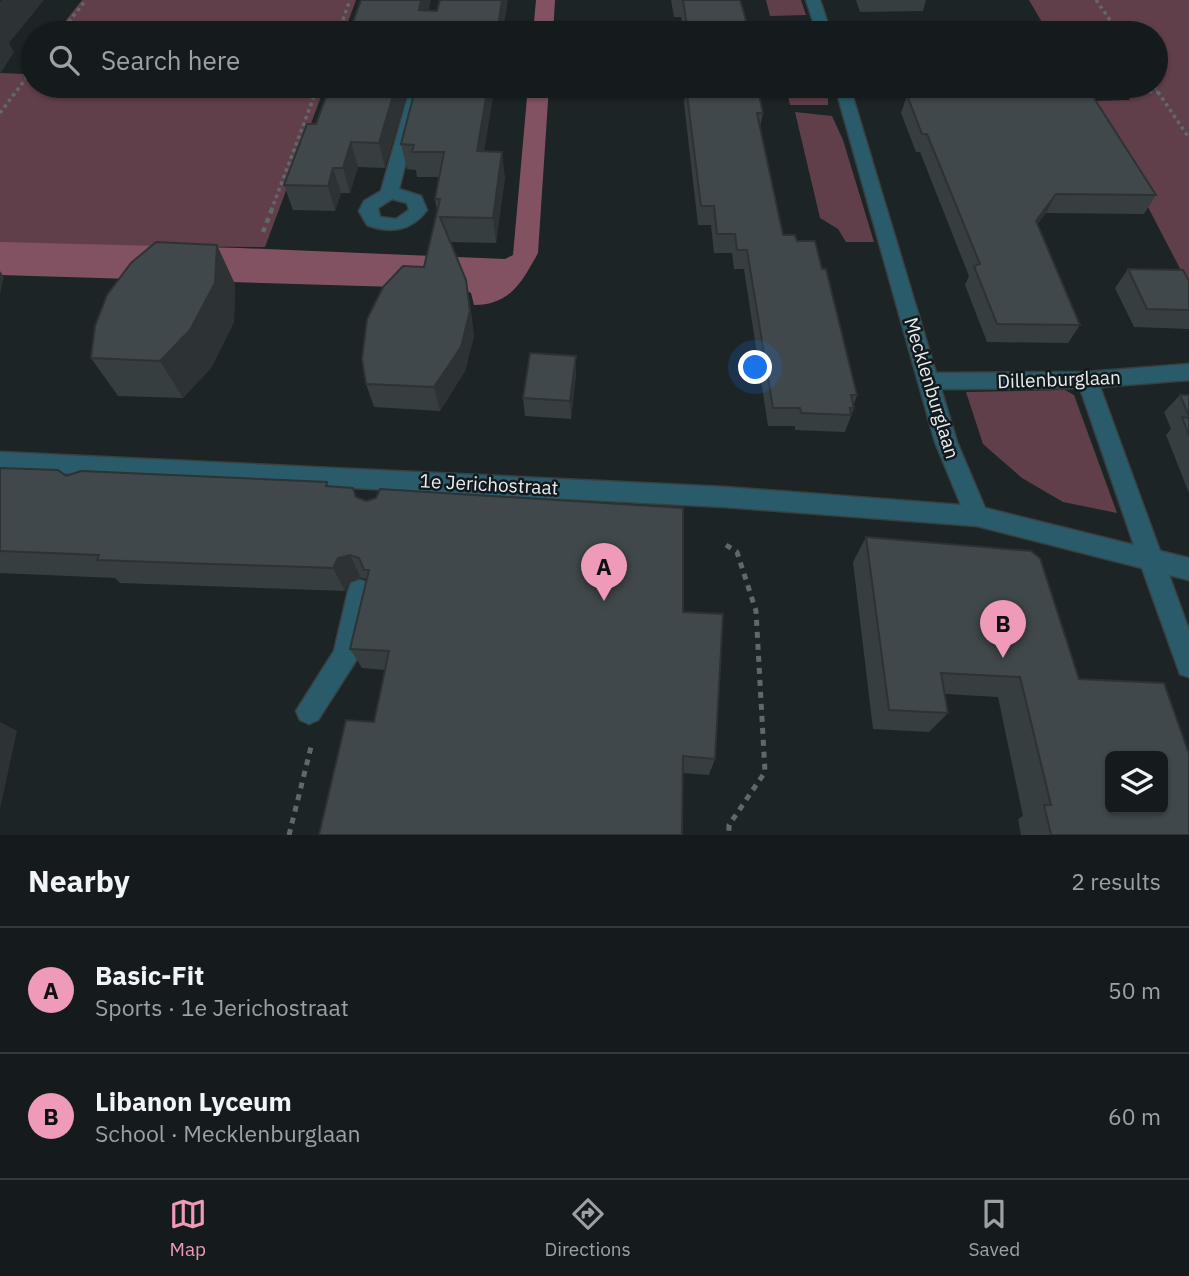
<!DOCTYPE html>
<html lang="en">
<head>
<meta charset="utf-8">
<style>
	:root { --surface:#151b1c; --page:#1e2425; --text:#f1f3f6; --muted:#9da1a3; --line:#34393b; --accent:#ef9ab8 }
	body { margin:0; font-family:"IBM Plex Sans",sans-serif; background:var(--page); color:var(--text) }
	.controls { position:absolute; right:21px; bottom:21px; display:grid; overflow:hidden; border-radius:10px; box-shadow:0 2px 5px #0004 }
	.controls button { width:63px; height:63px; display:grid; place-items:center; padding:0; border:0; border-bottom:2px solid var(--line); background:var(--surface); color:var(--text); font:35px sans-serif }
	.you { position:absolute; left:756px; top:368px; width:24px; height:24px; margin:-18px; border:5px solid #fff; border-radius:50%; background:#1a73e8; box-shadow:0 0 0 10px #1a73e833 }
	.badge { display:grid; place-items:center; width:46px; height:46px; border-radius:50%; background:var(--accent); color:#111; font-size:23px; font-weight:700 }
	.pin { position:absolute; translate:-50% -58px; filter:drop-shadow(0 2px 4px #0008) }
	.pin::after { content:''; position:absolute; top:37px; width:24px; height:21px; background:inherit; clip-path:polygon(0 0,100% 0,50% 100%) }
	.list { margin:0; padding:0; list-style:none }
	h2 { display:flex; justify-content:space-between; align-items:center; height:91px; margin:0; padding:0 28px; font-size:30px }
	h2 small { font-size:23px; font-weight:400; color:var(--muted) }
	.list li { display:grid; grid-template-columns:46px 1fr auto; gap:21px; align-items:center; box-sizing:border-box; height:126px; padding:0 28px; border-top:2px solid var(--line) }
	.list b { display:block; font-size:26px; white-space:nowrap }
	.list p { margin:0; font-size:23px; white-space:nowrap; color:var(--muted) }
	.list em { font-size:23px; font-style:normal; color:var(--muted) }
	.icon { flex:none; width:38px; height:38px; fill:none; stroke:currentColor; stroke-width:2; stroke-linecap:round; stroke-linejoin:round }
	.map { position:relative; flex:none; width:1189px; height:835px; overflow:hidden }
	.search { position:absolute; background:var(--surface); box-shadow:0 2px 5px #0004; left:21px; right:21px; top:21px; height:77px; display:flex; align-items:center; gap:18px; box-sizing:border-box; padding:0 24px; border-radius:38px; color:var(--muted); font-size:26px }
	.sheet { height:343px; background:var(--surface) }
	nav { display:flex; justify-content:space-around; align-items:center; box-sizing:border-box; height:98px; border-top:2px solid var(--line); background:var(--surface); font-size:19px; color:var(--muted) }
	nav a { display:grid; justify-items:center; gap:4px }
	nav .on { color:var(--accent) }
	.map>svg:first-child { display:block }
</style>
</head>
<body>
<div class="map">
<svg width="1189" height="835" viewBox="0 0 1189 835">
	<rect width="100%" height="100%" fill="#1c2426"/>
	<!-- green -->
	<path fill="#613f4a" d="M82,0H356L344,33H56Z
		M766,0H801L806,15L770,16Z
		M1029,0H1189V286L1093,101L1130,100L1122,86H1156V33H1087L1081,24H1043Z
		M33,64V86H325L265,247L0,245V73L25,74Z
		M786,86H828V105H790Z
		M795,112L832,116L843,140L874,242H846L838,229L820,218Z
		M1065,390L1074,395L1117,513L1063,502L1022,478L983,444L966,392Z"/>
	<!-- water -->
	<path fill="#825263" d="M536,0H555L553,33H533Z
		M528,86H549L538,253C522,282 510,305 474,305L471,293L463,289L0,275V242L240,248L505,259L513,255Z"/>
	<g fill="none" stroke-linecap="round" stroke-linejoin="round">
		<defs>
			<path id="minor" d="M806,0H820L829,27L1062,26L1071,33H817Z
				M411,86H425L399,189L421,196L427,210C412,231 390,234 367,225L359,211L364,201L381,191ZM392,199L407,203L409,210L396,219L380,217L378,208Z
				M835,86H1104L1110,90L1103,94H852L936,373L1087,372L1189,364V380L1100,387L1160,551L1189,558V580L1169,575L1189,630V677L1180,674L1142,568L977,526L725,507L0,470V452L725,487L961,505L935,442ZM1080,388L1134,545L985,508L957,442L941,389Z
				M360,580L369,583L372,591L359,656L318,720L309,724L300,720L296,711L334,651L348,591L351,583Z"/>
		</defs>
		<!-- minor casing -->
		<use href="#minor" stroke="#394042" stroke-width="3"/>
		<!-- path-far2 -->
		<path stroke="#61686a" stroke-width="3.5" stroke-dasharray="3.5 3.5" stroke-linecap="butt" d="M1096,0L1119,33
			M1090,30L1116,29
			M60,33L86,0
			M338,33L350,0
			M1154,86L1189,138
			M1128,91L1158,92
			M0,113L33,69
			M271,211L318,86"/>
		<!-- path-far1 -->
		<path stroke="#61686a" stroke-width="4.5" stroke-dasharray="5 5" stroke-linecap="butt" d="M263,232L272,209"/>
		<!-- path -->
		<path stroke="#61686a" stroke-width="5" stroke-dasharray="6 6" stroke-linecap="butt" d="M726,545L737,552L756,611L765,772L729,825V835
			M289,835L312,743"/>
		<!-- minor -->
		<use href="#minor" fill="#2a5b6a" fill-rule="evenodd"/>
	</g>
	<!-- wall -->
	<path fill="#373e40" d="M671,0H740L747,24L746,33H684L681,17H674Z
		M856,0H926L923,11L860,12Z
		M409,86L385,168L358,167L350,193H341L335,211L293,210L284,185L316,124Z
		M416,86L484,151L505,177L496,243L450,242L470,304L474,336L465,371L440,411L374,407L366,384L424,267L437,211L435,199L439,177H417L416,170L407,169L401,144Z
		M686,86L763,113L760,127L783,235L797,241L822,269L857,395L854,404V408L845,432L795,430V426H768L744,269H734L732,253H714L711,225H698L684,103Z
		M907,95L1156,195L1144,214L1046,213L1037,224L1080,325L1068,343L987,342L965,285L969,276L920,152H916L901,113Z
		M1128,269L1189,310V329L1134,327L1115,288Z
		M235,284L234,322L211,368L183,398L118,396L91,358Z
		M576,374L571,419L525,416L523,398Z
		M1180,395H1189V493L1166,435L1171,429L1164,412Z
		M0,468L66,476L327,482L329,486L366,501L683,612L715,759L709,775L683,773L374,722L385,670L362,668L350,649L367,579L361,578L350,581L345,591L120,583L115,578L0,573Z
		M866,537L1079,679L1189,835H1021L1018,819L1023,816L998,697L945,694L948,713L929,732L873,729L853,562Z"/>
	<!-- shaded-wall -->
	<path fill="#2d3234" d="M2,0H44L9,43L14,52L0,74V2Z
		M421,0H431L423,33L419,10Z
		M502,0H508L503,33H497Z
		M396,86H409L385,168L379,143Z
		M488,86H495L480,176L477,151Z
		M351,142L358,167L350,193L343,168Z
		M502,152L505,177L496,243L493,218Z
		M333,168L341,193L335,211L328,186Z
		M1056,194L1046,213L1026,240L1036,221Z
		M217,245L235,284L234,322L211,368L183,398L160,361Z
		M0,271L4,277L0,295Z
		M466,280L474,336L465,371L440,411L434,387Z
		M576,356V374L571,419L570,401Z
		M350,555L361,578L350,581L345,591L333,568L338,558Z
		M0,722L17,731L0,809Z"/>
	<!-- building -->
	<path fill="#40484b" stroke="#2d3234" stroke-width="2" fill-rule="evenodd" d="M361,0H421L419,10L437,11L440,0H502L497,33H349Z
		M683,0H740L747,24H744L746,33H688Z
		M330,86H396L379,143L351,142L343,168H333L328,186L284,185L307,124H316Z
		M416,86H488L477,151L502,152L493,218L440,217L466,280L470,311L461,347L434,387L366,384L362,359L367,319L383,287L403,266L424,267L440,199H435L444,152H412L414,145L401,144Z
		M686,86H757L763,113H757L783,235H795L797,241H815L822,269H826L857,395H851L854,408H850L851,415L801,413L800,408H773L747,250H737L735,234H717L714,206H701Z
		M907,95H1092L1156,195L1056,194L1036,221L1080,325L997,324L974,266L980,264L927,134H922Z
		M156,242L217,245L215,283L190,330L160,361L91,358L95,326L107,295L131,263Z
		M1128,269L1183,270L1189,281V310L1147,309Z
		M530,353L576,356L570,401L523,398Z
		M1180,395H1189V416Z
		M1182,417L1189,418V435Z
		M0,468L58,470L66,476L81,471L327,482L326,486L353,488L356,497L366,501L376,498L380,489L683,508V612L723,614L715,759L683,756L682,835H319L346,720L374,722L389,651L350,649L369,570H364L359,558L350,555L338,558L333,568L97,560L99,555L0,551Z
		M866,537L1031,551L1040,558L1079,679L1164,683L1189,754V835H1051L1044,805H1051L1020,677L941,673L948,713L889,710ZM1110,756H1163V809H1110Z"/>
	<g text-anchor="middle" stroke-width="5" stroke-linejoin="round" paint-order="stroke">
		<!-- street labels -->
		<g font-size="19" fill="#e8edef" stroke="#131a1d">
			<text transform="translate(1059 379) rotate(-2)" y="7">Dillenburglaan</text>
			<text transform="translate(932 388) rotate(73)" y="7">Mecklenburglaan</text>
			<text transform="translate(489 484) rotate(3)" y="7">1e Jerichostraat</text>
		</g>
	</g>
</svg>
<div class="controls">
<button><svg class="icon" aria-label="layers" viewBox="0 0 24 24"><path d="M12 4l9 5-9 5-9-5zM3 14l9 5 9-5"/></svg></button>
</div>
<div class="you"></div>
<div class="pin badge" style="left:604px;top:601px">A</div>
<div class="pin badge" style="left:1003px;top:658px">B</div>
<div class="search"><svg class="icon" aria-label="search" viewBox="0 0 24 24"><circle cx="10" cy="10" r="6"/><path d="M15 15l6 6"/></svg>Search here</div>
</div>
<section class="sheet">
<h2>Nearby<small>2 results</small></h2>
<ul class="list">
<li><span class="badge">A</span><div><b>Basic-Fit</b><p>Sports · 1e Jerichostraat</p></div><em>50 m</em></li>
<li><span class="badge">B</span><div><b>Libanon Lyceum</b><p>School · Mecklenburglaan</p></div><em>60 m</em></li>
</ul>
</section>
<nav>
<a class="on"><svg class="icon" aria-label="map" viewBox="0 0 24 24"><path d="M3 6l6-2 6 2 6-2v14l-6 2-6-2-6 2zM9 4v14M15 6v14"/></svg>Map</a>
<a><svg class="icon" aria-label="directions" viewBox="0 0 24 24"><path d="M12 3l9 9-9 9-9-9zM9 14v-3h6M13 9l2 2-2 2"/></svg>Directions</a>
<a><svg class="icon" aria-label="saved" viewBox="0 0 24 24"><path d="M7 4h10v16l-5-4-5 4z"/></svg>Saved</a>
</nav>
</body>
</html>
